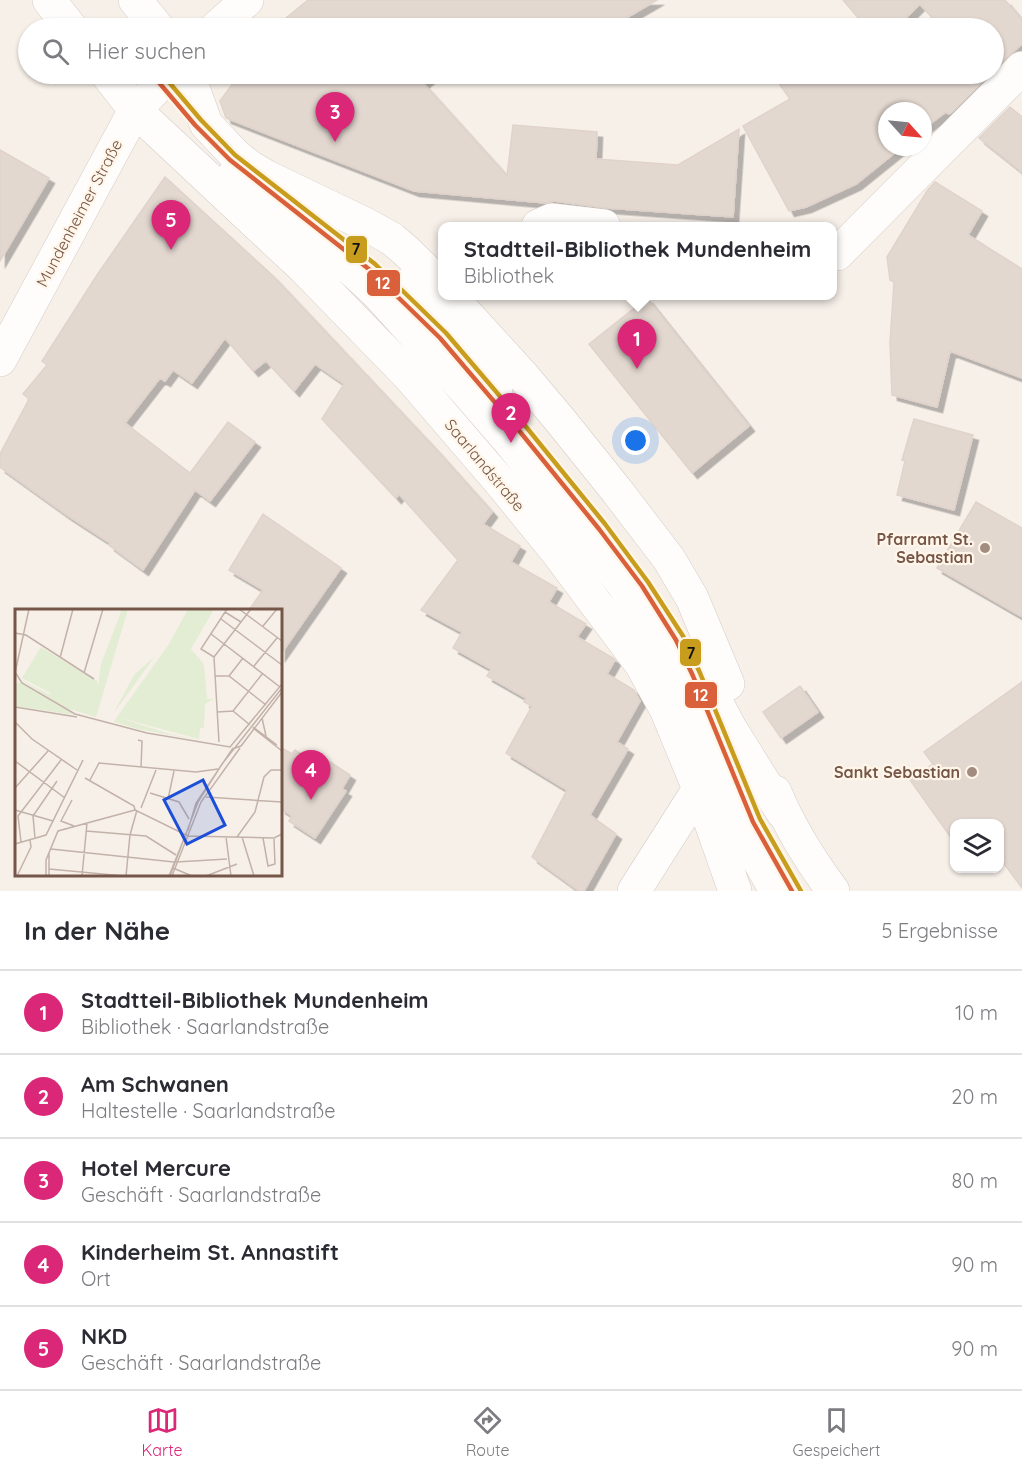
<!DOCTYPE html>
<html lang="de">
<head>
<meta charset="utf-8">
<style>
	:root { --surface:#fff; --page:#f7f7f7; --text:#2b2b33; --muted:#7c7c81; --line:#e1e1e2; --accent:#db2777 }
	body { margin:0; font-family:Quicksand,sans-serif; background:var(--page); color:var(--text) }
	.controls { position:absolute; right:18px; bottom:18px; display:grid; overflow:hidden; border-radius:12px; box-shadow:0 2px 4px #0004 }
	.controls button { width:54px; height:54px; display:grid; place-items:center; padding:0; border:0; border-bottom:2px solid var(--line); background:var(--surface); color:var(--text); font:30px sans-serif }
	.compass { position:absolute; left:878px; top:102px; width:54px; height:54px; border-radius:50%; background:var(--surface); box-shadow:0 2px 4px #0004; rotate:117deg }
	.you { position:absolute; left:636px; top:441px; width:21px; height:21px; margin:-15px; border:4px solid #fff; border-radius:50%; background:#1a73e8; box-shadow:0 0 0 9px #1a73e833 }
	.badge { display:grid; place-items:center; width:39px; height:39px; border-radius:50%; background:var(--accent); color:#fff; font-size:20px; font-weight:700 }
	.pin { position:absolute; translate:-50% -50px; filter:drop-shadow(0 2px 3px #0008) }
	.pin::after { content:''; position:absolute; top:32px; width:21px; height:18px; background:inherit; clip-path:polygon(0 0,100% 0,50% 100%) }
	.popup { position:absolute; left:438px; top:222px; width:399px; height:78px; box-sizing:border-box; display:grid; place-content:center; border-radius:12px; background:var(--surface); filter:drop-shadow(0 2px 4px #0005); font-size:20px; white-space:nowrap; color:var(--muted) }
	.popup b { font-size:22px; color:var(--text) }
	.popup::after { content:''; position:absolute; left:50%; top:100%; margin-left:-12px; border:12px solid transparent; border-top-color:var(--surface) }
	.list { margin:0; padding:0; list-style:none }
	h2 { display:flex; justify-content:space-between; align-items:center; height:78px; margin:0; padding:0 24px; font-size:26px }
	h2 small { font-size:20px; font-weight:400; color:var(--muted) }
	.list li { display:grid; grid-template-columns:39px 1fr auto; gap:18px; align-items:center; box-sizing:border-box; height:84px; padding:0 24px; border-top:2px solid var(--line) }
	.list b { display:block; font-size:22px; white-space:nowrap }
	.list p { margin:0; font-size:20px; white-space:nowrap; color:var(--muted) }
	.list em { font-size:20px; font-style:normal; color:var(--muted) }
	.icon { flex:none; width:33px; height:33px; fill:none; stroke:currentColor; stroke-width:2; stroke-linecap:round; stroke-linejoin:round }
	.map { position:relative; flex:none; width:1022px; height:891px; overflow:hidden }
	.search { position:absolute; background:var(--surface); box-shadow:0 2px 4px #0004; left:18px; right:18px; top:18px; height:66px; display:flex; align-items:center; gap:15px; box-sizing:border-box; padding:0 21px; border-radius:33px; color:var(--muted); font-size:22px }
	.sheet { height:498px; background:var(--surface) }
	nav { display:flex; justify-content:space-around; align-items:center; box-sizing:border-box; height:84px; border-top:2px solid var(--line); background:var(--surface); font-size:16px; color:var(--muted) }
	nav a { display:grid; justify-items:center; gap:3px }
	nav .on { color:var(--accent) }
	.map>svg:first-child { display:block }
</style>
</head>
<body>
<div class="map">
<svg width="1022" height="891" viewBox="0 0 1022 891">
	<defs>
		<filter id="shadow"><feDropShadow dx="5.5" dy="5.5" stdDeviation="0" flood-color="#0004"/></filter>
	</defs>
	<rect width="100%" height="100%" fill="#f7f0e9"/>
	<!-- building -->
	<path fill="#e3d8d0" stroke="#e0d3cb" stroke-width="1.5" filter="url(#shadow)" d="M308,0H657L609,28H274Z
		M843,0H1005L1022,20V44L993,70V28H941L920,4L896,28H867Z
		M240,74H434L423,83L507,176L513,125L597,132L596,159L678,165L739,129L733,217L607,208L554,201L546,203L414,191L226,118L220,101Z
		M797,74H990L953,111L949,114L946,112L923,129V111H887V147H902L856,184L806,207L789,211L743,126L790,99L780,85Z
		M1010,107L1022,117V172L979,138Z
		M0,150L49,178L0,261Z
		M165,177L273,276L432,445L492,512L483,524L520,546L511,562L557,588L549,602L586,624L577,637L613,658L615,660L607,674L634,690L640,701L617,742L628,749L590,815L616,834L584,891H579L532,857L567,790L506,753L532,706L524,702L526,698L487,676L491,669L453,648L462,632L421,610L458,560L399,494L396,498L322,419L344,384L315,364L294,391L266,361L253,371L225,338L192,383L173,370L165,381L160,378L125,423L190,473L228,422L255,442L210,501L195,490L143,570L109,545L110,543L68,516L0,467V454L29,399L23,394L47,365L42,361L97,275Z
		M935,182L982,211L968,235L1022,269V378L950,351L937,407L892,395L890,343L894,282L890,280L887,257L927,191Z
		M647,298L749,426L692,473L589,344Z
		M914,419L973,435L954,510L897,495L905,461L902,460Z
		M976,502L1022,528V617L937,568Z
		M263,514L341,568L280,655V610H249L263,590L229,570Z
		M1022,682V888L999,857V824H954V842L910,780L933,764L924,752Z
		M800,686L818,712L781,738L763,712Z
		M280,747L292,754L295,750L313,762L318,754L350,775L342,789L346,791L315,838L289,821L292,816L280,808Z"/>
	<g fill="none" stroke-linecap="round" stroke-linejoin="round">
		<defs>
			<path id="minor" d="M49,0L71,28
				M135,0L158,28
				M216,28L247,0
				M107,74L135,110L304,268L410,377L501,483L558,553L641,664L666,709L699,789L735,891
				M188,74L206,124L235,155L250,167L267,177L367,225L392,239L406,251L442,286
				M234,175L350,268L377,293L467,392L511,443L563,507L623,584L653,630L672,664L716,757L737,816L752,848L776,891
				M538,226L552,220L604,226
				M832,253L837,254L1022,68
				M399,286L446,333L496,392
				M450,296L523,376L560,420L617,491L669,559L692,598L728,684
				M0,360L135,110L170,74
				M691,654L730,728L783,813
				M775,792C790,828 810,860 833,891
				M634,891L699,789L706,776"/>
		</defs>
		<!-- minor casing -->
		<use href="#minor" stroke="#d5ccc6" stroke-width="34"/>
		<!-- minor -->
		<use href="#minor" stroke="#fefdfc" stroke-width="33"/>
		<defs>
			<path id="tram-1" d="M162,74L201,120L235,155L375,264L446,333L527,428L605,524L648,582L683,636L700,673L760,819L801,891"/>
			<path id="tram-2" d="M156,79L195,125L230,160L370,270L440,338L521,433L599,529L642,586L676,640L693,676L753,822L792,891"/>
		</defs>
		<!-- tram-1 casing -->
		<use href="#tram-1" stroke="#fff6e9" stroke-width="9"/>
		<!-- tram-2 casing -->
		<use href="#tram-2" stroke="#fff6e9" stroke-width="9"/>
		<!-- tram-1 -->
		<use href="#tram-1" stroke="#c89d1d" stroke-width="4.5"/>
		<!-- tram-2 -->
		<use href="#tram-2" stroke="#da603b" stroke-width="4.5"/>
	</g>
	<!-- markers -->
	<g fill="#a28c80" stroke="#fff6e9" stroke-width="2">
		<circle cx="985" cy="548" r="6"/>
		<circle cx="972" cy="772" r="6"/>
	</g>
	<g text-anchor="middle" stroke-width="4.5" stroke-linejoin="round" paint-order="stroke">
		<!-- street labels -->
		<g font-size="16" fill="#755648" stroke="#fff6e9">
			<text transform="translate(79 213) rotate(-62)" y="6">Mundenheimer Straße</text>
			<text transform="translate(485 465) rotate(50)" y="6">Saarlandstraße</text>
		</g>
		<!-- poi labels -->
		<g font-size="16" font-weight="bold" fill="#755648" stroke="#fff6e9" text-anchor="end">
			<text x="973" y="545">Pfarramt St.<tspan x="973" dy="18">Sebastian</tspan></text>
			<text x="960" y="778">Sankt Sebastian</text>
		</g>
	</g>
	<!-- overview -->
	<g transform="translate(15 609)">
		<rect width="267" height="267" fill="#f7f0e9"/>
		<path d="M107,0H113L81,108L51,99L1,68L33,85L83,77L86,55ZM140,47L101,101L99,103L119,66ZM0,74H6L60,106L0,97ZM102,108L155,125L194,133L123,120L99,113Z" fill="#e3edd3"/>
		<path d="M173,0H199L176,40L189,55L192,90H199L190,95L189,119H185L184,130L102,108L154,35ZM26,38L82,72L83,77L68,101L7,69Z" fill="#e3edd3"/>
		<path fill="none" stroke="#c3b2a9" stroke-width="1.5" d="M224,0L267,32M210,3L226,13M206,10L267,56M248,17L262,0M0,24L11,26L79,70M196,25L265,78M199,48L204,133M199,48L186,40L212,0M199,48L236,0M45,49L58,0M239,57L262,29M0,63L7,74L60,105L132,124L215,138L267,75M0,64L14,0M69,64L88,0M200,67H214L251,96M214,67L228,49M0,98L62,108M218,102L248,64M202,103L218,102L235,116M247,109L251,127M0,113L17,130L62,161M238,118L262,136M238,119L267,142M123,131L127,132L126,159M217,140L226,137L267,83M0,152L50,189M70,169L119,197L120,201L173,227L259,229L267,225M75,171L84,154L181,163L203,160M0,179L33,142M135,184L164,193L174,210M191,188L267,193M153,190L159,162M57,191L46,212L59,217M126,199L141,161M0,201L38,212M173,221L181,194L218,139M71,222L131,227L161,246M211,228L216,267M222,228L240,203L249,168L256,161H267M227,228L239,267M20,229L18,207L42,172M248,229L253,257L260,255L259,230M6,233L3,207L46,151M0,235L31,226L68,151M36,240L159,253M34,244V267M161,253L212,250M158,259L177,267M34,260L109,267M2,267L16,238L15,231M31,267V251L43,222L120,201M67,267L72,214M111,267L115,226L122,201M154,267L170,227M155,267L183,193L207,155L267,79M157,267L186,193L225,139M191,267L222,255"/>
		<path fill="#1d4ed8" fill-opacity="0.15" stroke="#1d4ed8" stroke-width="3" d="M188,171L210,216L172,235L149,191Z"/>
		<rect width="267" height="267" fill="none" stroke="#755648" stroke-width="3"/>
	</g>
	<g stroke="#fff6e9" stroke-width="2">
		<rect x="345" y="235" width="23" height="29" rx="6" fill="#c89d1d"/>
		<rect x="366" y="269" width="35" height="28" rx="6" fill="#da603b"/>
		<rect x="679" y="638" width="23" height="29" rx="6" fill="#c89d1d"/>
		<rect x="684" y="681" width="34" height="28" rx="6" fill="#da603b"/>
	</g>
	<g font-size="16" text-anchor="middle" font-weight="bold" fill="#fff">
		<text x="383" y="289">12</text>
		<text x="701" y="701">12</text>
	</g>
	<g font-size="16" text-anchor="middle" font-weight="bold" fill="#111">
		<text x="356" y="255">7</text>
		<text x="691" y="659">7</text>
	</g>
</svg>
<div class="controls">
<button><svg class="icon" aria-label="layers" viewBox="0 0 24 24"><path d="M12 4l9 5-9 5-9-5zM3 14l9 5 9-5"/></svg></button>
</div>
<svg class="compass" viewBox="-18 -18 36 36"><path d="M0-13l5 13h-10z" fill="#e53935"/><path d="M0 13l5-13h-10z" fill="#7c7c81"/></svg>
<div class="you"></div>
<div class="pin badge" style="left:637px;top:369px">1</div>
<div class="popup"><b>Stadtteil-Bibliothek Mundenheim</b>Bibliothek</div>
<div class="pin badge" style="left:511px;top:443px">2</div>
<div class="pin badge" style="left:335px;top:142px">3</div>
<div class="pin badge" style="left:311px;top:800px">4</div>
<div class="pin badge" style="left:171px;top:250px">5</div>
<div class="search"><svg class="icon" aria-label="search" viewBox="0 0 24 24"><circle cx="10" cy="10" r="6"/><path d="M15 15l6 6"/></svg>Hier suchen</div>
</div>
<section class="sheet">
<h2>In der Nähe<small>5 Ergebnisse</small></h2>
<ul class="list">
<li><span class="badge">1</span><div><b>Stadtteil-Bibliothek Mundenheim</b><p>Bibliothek · Saarlandstraße</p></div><em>10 m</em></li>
<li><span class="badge">2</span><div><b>Am Schwanen</b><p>Haltestelle · Saarlandstraße</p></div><em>20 m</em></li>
<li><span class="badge">3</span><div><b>Hotel Mercure</b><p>Geschäft · Saarlandstraße</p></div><em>80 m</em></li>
<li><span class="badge">4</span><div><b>Kinderheim St. Annastift</b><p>Ort</p></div><em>90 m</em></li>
<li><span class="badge">5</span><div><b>NKD</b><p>Geschäft · Saarlandstraße</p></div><em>90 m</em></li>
</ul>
</section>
<nav>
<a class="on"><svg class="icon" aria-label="map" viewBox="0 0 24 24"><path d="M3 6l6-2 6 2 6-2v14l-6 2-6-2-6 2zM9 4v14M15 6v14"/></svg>Karte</a>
<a><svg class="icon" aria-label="directions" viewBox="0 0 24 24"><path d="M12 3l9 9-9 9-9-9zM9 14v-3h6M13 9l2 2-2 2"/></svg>Route</a>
<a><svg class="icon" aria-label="saved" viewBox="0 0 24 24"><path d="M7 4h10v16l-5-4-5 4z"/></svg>Gespeichert</a>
</nav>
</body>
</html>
